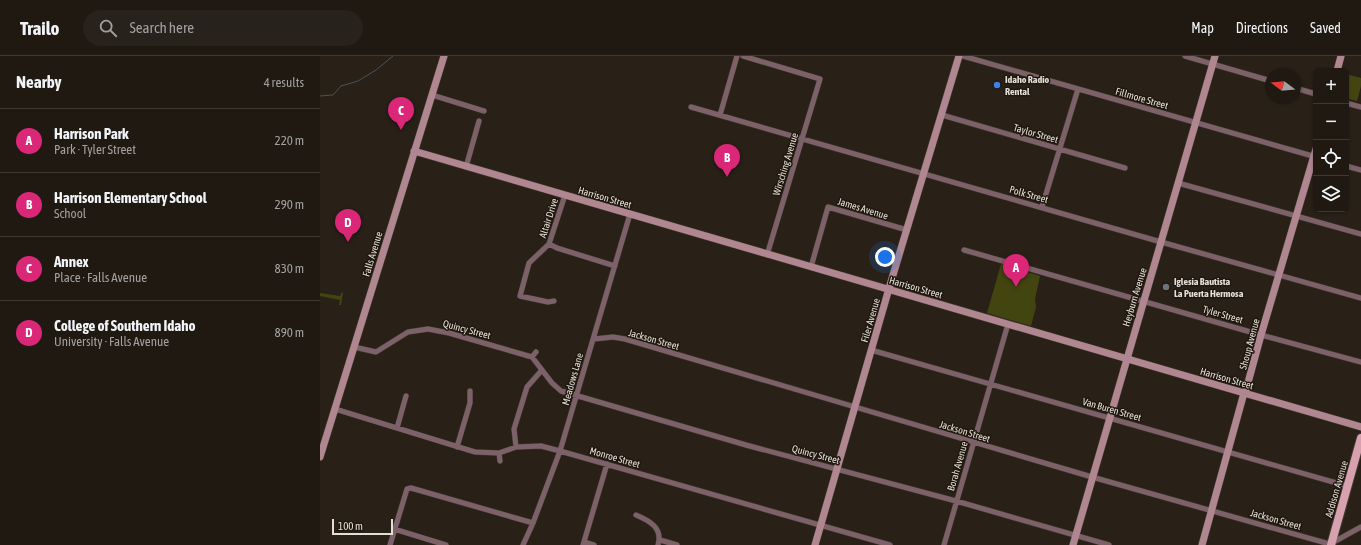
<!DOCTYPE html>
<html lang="en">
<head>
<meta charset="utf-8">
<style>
	:root { --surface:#1f1912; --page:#27221b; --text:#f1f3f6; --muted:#a1a09f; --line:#3c3832; --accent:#db2777 }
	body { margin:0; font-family:"Asap Condensed",sans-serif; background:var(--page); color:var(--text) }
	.controls { position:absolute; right:12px; top:12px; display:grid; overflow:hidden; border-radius:6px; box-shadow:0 1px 3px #0004 }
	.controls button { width:36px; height:36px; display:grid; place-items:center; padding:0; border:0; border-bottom:1px solid var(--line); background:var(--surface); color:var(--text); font:20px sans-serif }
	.compass { position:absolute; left:945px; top:12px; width:36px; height:36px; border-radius:50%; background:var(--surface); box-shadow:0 1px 3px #0004; rotate:286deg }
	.scale { position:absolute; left:12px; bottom:10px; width:61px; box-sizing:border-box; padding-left:4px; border:2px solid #e4ded8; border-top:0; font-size:11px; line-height:14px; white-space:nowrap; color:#e4ded8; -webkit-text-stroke:3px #20180f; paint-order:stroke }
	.you { position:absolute; left:565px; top:201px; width:14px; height:14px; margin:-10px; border:3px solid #fff; border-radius:50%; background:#1a73e8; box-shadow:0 0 0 6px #1a73e833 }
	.badge { display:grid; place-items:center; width:26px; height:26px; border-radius:50%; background:var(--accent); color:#fff; font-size:13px; font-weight:700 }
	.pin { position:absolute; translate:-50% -33px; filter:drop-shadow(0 1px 2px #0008) }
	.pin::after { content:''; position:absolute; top:21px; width:14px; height:12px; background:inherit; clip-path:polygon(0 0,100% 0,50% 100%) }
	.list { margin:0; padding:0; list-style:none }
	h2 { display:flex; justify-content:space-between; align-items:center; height:52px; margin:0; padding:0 16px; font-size:17px }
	h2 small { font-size:13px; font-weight:400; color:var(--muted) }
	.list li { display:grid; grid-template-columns:26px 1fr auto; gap:12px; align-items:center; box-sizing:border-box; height:64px; padding:0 16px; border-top:1px solid var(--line) }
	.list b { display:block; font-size:15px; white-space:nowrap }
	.list p { margin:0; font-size:13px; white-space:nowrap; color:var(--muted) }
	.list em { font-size:13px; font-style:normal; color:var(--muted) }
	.icon { flex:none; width:22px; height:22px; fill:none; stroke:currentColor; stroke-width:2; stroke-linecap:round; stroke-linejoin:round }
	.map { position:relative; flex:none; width:1041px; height:489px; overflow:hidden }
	header { display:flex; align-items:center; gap:24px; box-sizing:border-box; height:56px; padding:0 20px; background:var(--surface); border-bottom:1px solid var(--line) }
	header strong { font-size:19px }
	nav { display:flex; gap:22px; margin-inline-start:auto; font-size:14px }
	.search { width:280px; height:36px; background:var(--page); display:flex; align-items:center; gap:10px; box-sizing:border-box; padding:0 14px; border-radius:22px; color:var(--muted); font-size:15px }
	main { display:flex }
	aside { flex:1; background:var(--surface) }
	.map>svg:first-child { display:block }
</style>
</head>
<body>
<header>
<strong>Trailo</strong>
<div class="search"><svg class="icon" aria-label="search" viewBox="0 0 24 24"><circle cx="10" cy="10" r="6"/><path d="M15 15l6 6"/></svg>Search here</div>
<nav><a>Map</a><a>Directions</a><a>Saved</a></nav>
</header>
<main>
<aside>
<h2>Nearby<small>4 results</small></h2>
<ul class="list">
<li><span class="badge">A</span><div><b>Harrison Park</b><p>Park · Tyler Street</p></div><em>220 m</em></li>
<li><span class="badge">B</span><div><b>Harrison Elementary School</b><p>School</p></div><em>290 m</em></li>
<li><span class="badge">C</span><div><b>Annex</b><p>Place · Falls Avenue</p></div><em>830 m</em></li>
<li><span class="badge">D</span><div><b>College of Southern Idaho</b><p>University · Falls Avenue</p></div><em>890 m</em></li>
</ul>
</aside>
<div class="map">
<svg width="1041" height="489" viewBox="0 0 1041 489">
	<rect width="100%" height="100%" fill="#292118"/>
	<!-- green -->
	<path fill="#434511" d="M1026,18L1041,22V30L1037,45L1026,42Z
		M681,208L720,220L715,243L716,251L711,270L667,257Z
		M22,236L23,237L21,249H19L20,244L0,240V237L20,240Z"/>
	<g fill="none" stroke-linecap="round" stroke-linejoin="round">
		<!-- stream -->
		<path stroke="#485357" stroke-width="1" d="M0,40L13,39L21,30L38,25L56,14L73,0"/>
		<defs>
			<path id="street" d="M423,0L500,23L447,199
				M643,0L996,101
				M865,0L951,25
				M975,32L996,38
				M112,39L164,55
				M1026,47L1041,51
				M371,51L841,186L1041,242
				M400,59L417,0
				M622,59L805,112
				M1026,110L1041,114
				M146,111L159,65
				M858,127L1041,178
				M722,151L758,33
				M229,188L237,192L295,210
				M644,194L941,279L1041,306
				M491,211L508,151L587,174
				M234,245L228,246L200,240L209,207L229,188L245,139
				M274,283L293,281L305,283L772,421L1013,489
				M34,291L56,296L88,276L108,273L129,277L212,301L232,327L241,335L426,389L636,445L789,489
				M551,294L1027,430
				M212,301L216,296
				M15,353L155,396L179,397L196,391L221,390L240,395L570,489
				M77,372L86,340
				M137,391L150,347V335
				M196,391L194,373L207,331L222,314
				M179,397L180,405
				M316,459C330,465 343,472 338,489
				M74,473L126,489
				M340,484L357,489
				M264,486L274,489
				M1012,487L1041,471
				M70,489L87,433L91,432L213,467
				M203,489L213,467L240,395L310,158
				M263,489L287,408
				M624,489L688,268"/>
			<path id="secondary" d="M1017,15L1021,0
				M94,95L1041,371
				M0,401L124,0
				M495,489L570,229L639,0
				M753,489L895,0
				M882,489L924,337L926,334L941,279L996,93"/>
			<path id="primary" d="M1011,489L1041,382"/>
		</defs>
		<!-- street casing -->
		<use href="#street" stroke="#433b33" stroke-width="6"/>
		<!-- secondary casing -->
		<use href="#secondary" stroke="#433b33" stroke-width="8"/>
		<!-- primary casing -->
		<use href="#primary" stroke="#433b33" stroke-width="10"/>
		<!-- street -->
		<use href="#street" stroke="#7c6268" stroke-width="5"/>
		<!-- secondary -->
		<use href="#secondary" stroke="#b08690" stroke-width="7"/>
		<!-- primary -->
		<use href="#primary" stroke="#d7a1af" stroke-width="8"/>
	</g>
	<!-- markers -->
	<circle fill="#3f7fe0" stroke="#20180f" stroke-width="1.5" cx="677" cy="29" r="4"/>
	<circle fill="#6b7280" stroke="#20180f" stroke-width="1.5" cx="846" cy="231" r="4"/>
	<g text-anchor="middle" stroke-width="3" stroke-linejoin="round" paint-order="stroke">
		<!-- poi labels -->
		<g font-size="10" font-weight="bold" fill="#e4ded8" stroke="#20180f" text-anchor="start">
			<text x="685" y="27">Idaho Radio<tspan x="685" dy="12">Rental</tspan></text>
			<text x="854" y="229">Iglesia Bautista<tspan x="854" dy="12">La Puerta Hermosa</tspan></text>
		</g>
		<!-- street labels -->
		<g font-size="10" fill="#e4ded8" stroke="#20180f">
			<text transform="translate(822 42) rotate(16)" y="4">Fillmore Street</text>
			<text transform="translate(716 77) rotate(16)" y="4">Taylor Street</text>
			<text transform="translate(465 108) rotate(-73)" y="4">Wirsching Avenue</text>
			<text transform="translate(709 138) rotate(16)" y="4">Polk Street</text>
			<text transform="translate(285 141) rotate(16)" y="4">Harrison Street</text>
			<text transform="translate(543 152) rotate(17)" y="4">James Avenue</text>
			<text transform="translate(228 162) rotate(-72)" y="4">Altair Drive</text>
			<text transform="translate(52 198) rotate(-73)" y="4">Falls Avenue</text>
			<text transform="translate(596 231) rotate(16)" y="4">Harrison Street</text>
			<text transform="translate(814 241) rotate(-73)" y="4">Heyburn Avenue</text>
			<text transform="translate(903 258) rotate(16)" y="4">Tyler Street</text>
			<text transform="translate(550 264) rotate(-74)" y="4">Filer Avenue</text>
			<text transform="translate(147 273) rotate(15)" y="4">Quincy Street</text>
			<text transform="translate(334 283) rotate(16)" y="4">Jackson Street</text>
			<text transform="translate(929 288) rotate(-75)" y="4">Shoup Avenue</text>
			<text transform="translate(907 322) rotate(16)" y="4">Harrison Street</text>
			<text transform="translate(252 323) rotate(-74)" y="4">Meadows Lane</text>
			<text transform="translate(792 353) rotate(16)" y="4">Van Buren Street</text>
			<text transform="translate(645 375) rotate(17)" y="4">Jackson Street</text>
			<text transform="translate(496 398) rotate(15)" y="4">Quincy Street</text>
			<text transform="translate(295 401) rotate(16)" y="4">Monroe Street</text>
			<text transform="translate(637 410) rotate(-74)" y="4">Borah Avenue</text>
			<text transform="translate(1016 433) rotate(-74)" y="4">Addison Avenue</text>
			<text transform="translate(956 463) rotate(16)" y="4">Jackson Street</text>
		</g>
	</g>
</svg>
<div class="controls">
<button>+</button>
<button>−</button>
<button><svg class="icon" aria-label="locate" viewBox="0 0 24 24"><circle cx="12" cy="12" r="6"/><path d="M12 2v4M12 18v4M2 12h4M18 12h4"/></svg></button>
<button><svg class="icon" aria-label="layers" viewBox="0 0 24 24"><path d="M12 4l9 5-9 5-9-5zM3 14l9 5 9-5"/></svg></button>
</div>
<svg class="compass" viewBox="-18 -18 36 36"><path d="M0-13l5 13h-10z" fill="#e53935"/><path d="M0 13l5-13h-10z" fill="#a1a09f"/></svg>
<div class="scale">100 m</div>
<div class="you"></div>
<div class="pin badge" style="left:696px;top:231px">A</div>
<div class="pin badge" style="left:407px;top:121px">B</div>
<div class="pin badge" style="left:81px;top:74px">C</div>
<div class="pin badge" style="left:28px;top:186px">D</div>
</div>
</main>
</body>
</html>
